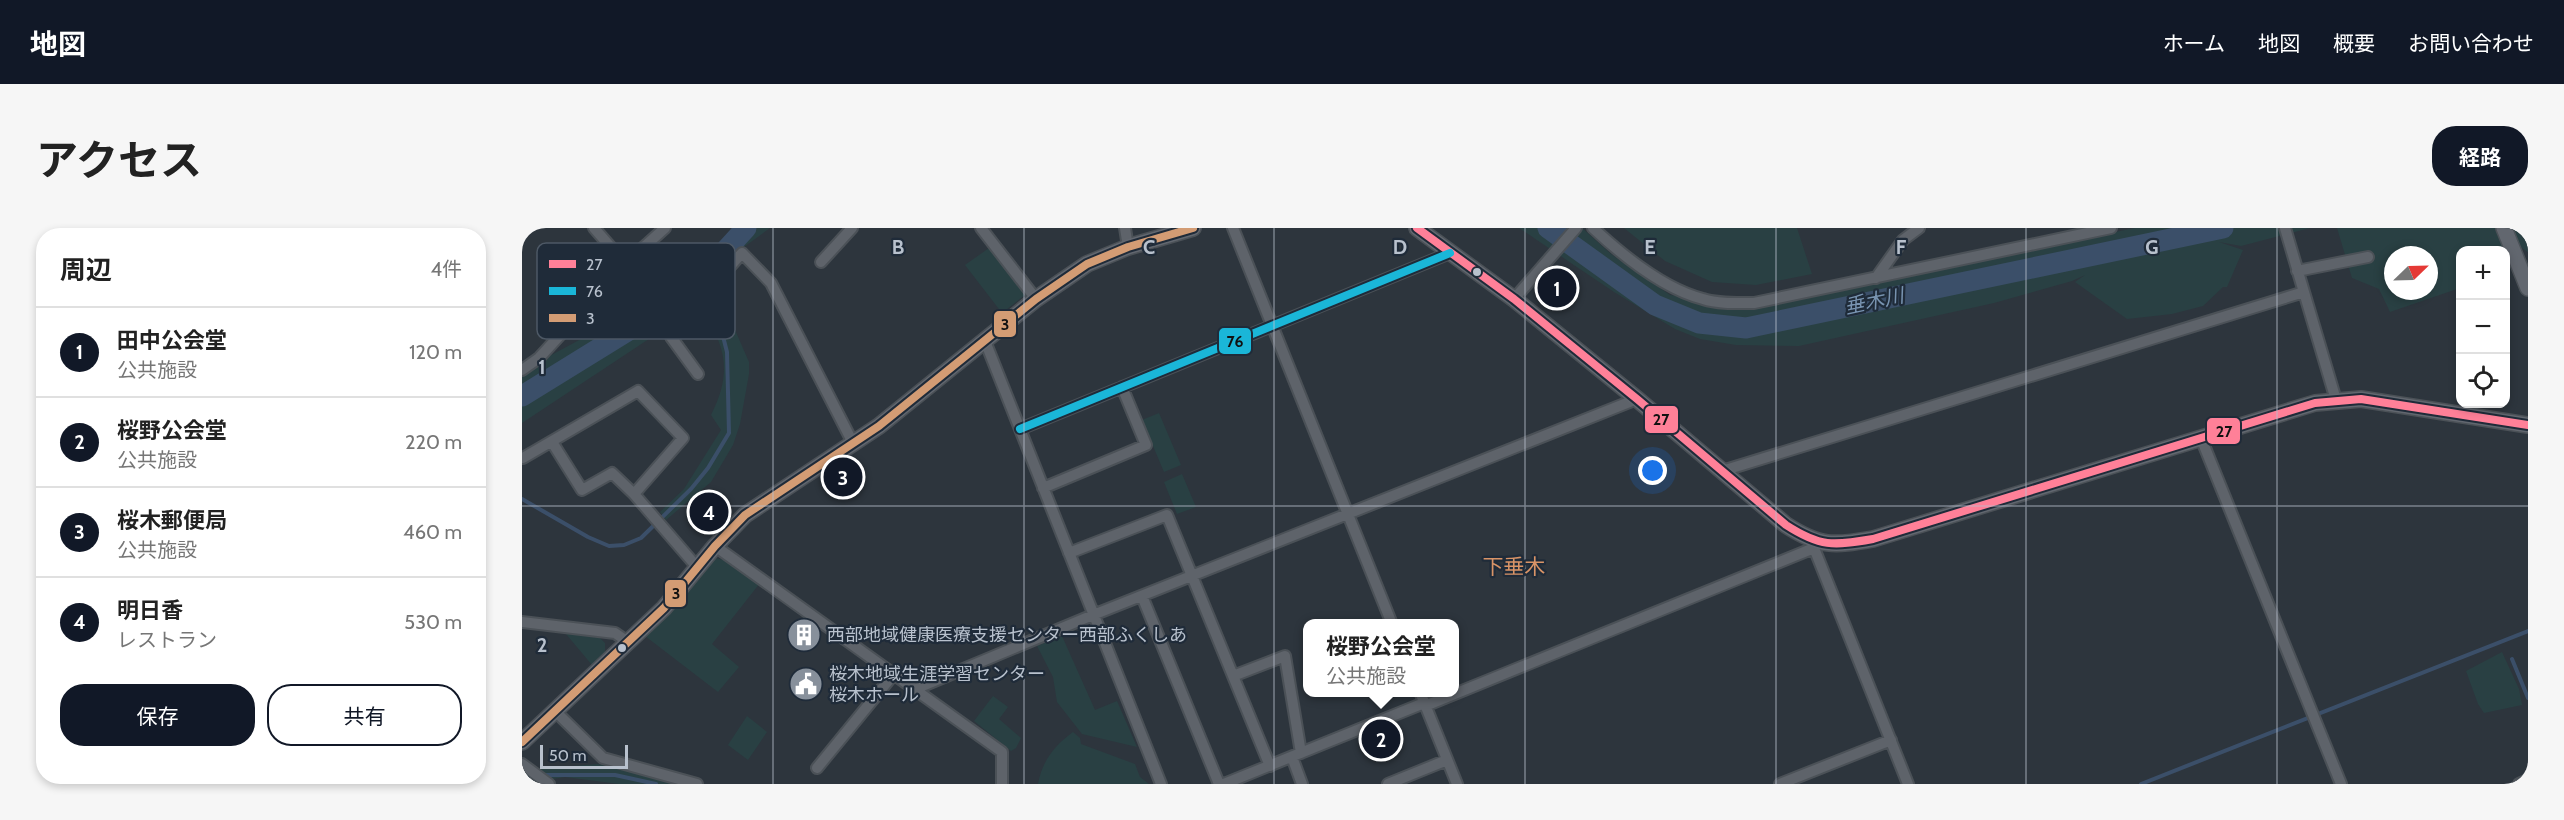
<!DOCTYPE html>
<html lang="ja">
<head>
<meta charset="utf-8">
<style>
	:root { --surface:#fff; --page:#f6f6f6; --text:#222; --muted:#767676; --line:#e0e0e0; --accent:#111827 }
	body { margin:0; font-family:Cabin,"Noto Sans JP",sans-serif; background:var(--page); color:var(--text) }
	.controls { position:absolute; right:18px; top:18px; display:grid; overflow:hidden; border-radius:12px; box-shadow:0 3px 9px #0003 }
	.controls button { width:54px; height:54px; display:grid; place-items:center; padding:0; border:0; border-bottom:2px solid var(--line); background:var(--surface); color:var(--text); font:30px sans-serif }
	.compass { position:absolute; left:1862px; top:18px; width:54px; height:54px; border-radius:50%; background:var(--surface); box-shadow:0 3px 9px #0003; rotate:67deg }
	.scale { position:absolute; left:18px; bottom:15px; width:88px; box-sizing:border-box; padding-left:6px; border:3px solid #b8c1cd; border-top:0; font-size:16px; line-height:21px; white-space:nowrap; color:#b8c1cd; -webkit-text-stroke:4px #1f2b39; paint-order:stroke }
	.you { position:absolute; left:1131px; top:243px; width:21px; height:21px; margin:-15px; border:4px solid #fff; border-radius:50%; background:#1a73e8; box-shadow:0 0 0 9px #1a73e833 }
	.badge { display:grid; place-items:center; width:39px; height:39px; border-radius:50%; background:var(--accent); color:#fff; font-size:20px; font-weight:700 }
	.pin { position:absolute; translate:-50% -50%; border:3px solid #fff; box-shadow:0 2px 6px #0006 }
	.popup { position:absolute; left:781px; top:391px; width:156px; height:78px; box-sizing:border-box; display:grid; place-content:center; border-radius:12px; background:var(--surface); filter:drop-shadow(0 2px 4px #0005); font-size:20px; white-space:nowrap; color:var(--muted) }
	.popup b { font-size:22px; color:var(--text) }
	.popup::after { content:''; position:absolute; left:50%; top:100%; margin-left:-12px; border:12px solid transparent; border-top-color:var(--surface) }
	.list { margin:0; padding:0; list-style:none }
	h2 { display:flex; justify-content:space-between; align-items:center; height:78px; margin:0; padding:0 24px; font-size:26px }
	h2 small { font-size:20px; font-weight:400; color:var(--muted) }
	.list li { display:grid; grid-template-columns:39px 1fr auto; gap:18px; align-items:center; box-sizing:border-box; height:90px; padding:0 24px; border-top:2px solid var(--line) }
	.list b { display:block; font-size:22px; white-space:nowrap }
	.list p { margin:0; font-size:20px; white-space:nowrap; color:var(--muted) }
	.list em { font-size:20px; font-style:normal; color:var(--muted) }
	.actions { display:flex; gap:12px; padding:18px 24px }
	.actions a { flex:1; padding:14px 0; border:2px solid var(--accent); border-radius:24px; text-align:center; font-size:21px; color:var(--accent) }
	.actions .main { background:var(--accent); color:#fff }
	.icon { flex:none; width:33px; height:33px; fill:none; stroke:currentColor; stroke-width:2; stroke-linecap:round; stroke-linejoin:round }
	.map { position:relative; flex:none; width:2006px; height:556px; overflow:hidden; border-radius:24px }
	header { display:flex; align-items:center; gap:36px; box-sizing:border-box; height:84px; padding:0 30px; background:var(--accent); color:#fff }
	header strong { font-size:28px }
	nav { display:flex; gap:33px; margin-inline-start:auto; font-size:21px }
	.intro { display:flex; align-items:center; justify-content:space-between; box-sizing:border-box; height:144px; padding:0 36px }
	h1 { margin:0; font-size:42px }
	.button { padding:15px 27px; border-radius:24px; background:var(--accent); color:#fff; font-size:21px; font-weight:700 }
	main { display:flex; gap:36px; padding:0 36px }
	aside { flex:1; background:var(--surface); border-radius:24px; box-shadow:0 3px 9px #0003 }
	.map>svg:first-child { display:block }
</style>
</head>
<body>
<header>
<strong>地図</strong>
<nav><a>ホーム</a><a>地図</a><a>概要</a><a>お問い合わせ</a></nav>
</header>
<div class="intro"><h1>アクセス</h1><a class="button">経路</a></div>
<main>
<aside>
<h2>周辺<small>4件</small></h2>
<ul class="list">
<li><span class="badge">1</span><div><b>田中公会堂</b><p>公共施設</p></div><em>120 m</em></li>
<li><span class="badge">2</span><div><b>桜野公会堂</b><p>公共施設</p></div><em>220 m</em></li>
<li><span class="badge">3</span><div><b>桜木郵便局</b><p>公共施設</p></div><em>460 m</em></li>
<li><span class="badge">4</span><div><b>明日香</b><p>レストラン</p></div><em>530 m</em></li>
</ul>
<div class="actions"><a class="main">保存</a><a>共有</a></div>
</aside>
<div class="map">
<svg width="2006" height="556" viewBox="0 0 2006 556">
	<rect width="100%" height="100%" fill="#2d353d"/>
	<!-- green -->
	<path fill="#294043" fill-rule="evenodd" d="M210,0H248L222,19L187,63L210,95L227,134V146L218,196L211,217L189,254L144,292L138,284L162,261L199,202L189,187C210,146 205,117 178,81L181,73L178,71L142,101L0,195V145L22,131L150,62L172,44Z
		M997,0H1060L1089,26L1148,67L1221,75L1314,60L1613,0H1788L1719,18L1697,14L1721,22L1705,59H1701L1681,78L1650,86L1605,91L1553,54L1563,47L1550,53L1472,75L1277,118L1214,117L1178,111L1153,101L1092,64Z
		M1102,0H1275L1290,46L1234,57L1190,54L1143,33Z
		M1815,0H2006V24L1978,7L1983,22H1938V60L1868,84L1857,61L1830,50ZM1902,26L1907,27V63H1871V27Z
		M467,20L503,67L480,85L443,37Z
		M637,185L659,237L642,244L620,192Z
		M660,246L674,279L655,286L642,254Z
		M193,330L207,333L238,355L190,416L217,439L196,464L123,408Z
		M44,406L76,408L83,415V427L70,437Z
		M540,408L573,482L595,473L615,519L560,506L535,474L531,449L515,418Z
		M1980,424L1997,461L2000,477L1962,485L1956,476L1944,443Z
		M471,468L486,479L477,491L499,510L494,520L489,523L452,493Z
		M225,488L245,504L226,532L206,517Z
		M551,504L558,510L559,516L613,536L618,549L627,556H516C520,533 533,517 551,504Z
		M76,536L165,556H97L43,549L0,556V542Z"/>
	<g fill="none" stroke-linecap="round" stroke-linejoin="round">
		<!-- stream -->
		<path stroke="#3b4f69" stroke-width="4" d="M0,271L66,309L87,318L102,317L119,310L169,261L186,240L207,205L205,124L195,85L175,52
			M1990,431L2006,470
			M19,547H93L134,556
			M0,548H11
			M1619,556L2006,403"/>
		<!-- river -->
		<path stroke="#3b4f69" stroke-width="21" d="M1026,0L1133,77L1177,95L1224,100L1701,0
			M0,168L162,68L224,0"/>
		<defs>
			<path id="street" d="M72,0L122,57L138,71L151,92
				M459,0L514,71
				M603,0L606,19
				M711,0L870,396
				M1071,0C1100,27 1142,61 1181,71C1197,76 1215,75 1232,75L1589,0
				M1763,0L1814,172
				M299,34L330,0
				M1775,43L1846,29
				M1354,50L1381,12L1397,0
				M992,71L1054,0
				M463,113L639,556
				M0,142L17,130L104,35L143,0
				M176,146L149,109L147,98L151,92L180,70L220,25L249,55L331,215
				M498,201L928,25
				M1679,210L1819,556
				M30,214L60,262L90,245L112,266L175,339
				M1,230L116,163L161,210L112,266
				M1200,243L1782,64
				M521,260L624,217L600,159
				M193,318L480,524V556
				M547,325L645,287L748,538
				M620,368L697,556
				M0,394L93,405L106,414
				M711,448L763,428L779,525
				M391,462L571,387L1115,171
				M898,464L935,556
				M903,478L1292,320L1386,556
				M33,483L81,530L175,556
				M770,529L780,556
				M0,536L27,556
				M295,540L371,447
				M702,556L902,475
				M866,556L925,532
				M1258,556L1369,512
				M1997,556L2006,552"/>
			<path id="secondary" d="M895,0L992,71L1115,171L1264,297C1298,319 1311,318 1351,311L1793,175L1839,171L2006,197
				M1982,0L2006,60
				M0,514L142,380L193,318L223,287L357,198L514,71L565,36L606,19L671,0"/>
		</defs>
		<!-- street casing -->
		<use href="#street" stroke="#4b5157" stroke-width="14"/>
		<!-- secondary casing -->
		<use href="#secondary" stroke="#4b5157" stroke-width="18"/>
		<!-- street -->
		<use href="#street" stroke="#5e636a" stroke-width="10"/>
		<!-- secondary -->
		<use href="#secondary" stroke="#62676f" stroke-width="15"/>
		<defs>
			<path id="bus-1" d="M895,0L992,71L1115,171L1264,297C1298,319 1311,318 1351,311L1793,175L1839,171L2006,197"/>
			<path id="bus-2" d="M498,201L928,25"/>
			<path id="bus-3" d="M0,514L142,380L193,318L223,287L357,198L514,71L565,36L606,19L671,0"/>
		</defs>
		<!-- bus-1 casing -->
		<use href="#bus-1" stroke="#1f2b39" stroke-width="12"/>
		<!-- bus-2 casing -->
		<use href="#bus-2" stroke="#1f2b39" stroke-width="12"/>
		<!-- bus-3 casing -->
		<use href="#bus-3" stroke="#1f2b39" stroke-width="12"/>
		<!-- bus-1 -->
		<use href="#bus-1" stroke="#ff8098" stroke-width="8"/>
		<!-- bus-2 -->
		<use href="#bus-2" stroke="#1ab6d8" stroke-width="8"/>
		<!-- bus-3 -->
		<use href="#bus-3" stroke="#d39c74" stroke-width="8"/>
	</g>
	<!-- grid -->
	<path fill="none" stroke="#b8c1cd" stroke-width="1.5" stroke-opacity="0.55" d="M251,0V556M502,0V556M752,0V556M1003,0V556M1254,0V556M1504,0V556M1755,0V556M0,278H2006"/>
	<!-- icons -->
	<defs>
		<symbol id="building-disc" viewBox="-11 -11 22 22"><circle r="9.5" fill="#87909b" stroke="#1f2b39"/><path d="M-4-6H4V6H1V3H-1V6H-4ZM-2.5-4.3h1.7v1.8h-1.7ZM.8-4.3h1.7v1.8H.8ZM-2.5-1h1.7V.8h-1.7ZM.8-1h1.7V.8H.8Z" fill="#fff"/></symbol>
		<symbol id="civic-disc" viewBox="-11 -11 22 22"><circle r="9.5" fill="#87909b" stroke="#1f2b39"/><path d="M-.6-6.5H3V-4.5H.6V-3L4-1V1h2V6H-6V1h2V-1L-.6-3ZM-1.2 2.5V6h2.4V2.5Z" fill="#fff"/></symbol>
	</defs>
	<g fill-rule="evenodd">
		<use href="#building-disc" x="263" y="388" width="38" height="38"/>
		<use href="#civic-disc" x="265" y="437" width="38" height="38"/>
	</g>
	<!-- markers -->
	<g fill="#b8c1cd" stroke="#1f2b39" stroke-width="2">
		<circle cx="955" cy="44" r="5"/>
		<circle cx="100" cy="420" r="5"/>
	</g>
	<g text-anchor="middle" stroke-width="4.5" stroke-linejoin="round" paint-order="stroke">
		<!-- poi labels -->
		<g font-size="18" fill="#b8c1cd" stroke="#1f2b39" text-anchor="start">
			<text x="305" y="413">西部地域健康医療支援センター西部ふくしあ</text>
			<text x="307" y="452">桜木地域生涯学習センター<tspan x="307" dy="21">桜木ホール</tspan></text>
		</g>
		<!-- water labels -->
		<g font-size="20" font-style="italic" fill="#7893b0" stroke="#1f2b39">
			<text transform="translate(1352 73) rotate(-12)" y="7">垂木川</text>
		</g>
		<!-- quarter labels -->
		<g font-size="21" fill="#d99467" stroke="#1f2b39">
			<text x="992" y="346">下垂木</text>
		</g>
	</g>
	<!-- legend -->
	<rect x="15" y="15" width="198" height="96" rx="9" fill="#1f2b39" stroke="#4d5865" stroke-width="1.5"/>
	<rect x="27" y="32" width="27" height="8" fill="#ff8098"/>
	<rect x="27" y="59" width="27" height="8" fill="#1ab6d8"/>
	<rect x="27" y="86" width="27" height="8" fill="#d39c74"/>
	<g font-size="16" fill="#b8c1cd">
		<text x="64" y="42">27</text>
		<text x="64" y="69">76</text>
		<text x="64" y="96">3</text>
	</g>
	<g font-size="20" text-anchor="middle" font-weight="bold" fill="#b8c1cd" stroke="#1f2b39" stroke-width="4.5" stroke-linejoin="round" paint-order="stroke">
		<text x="376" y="26">B</text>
		<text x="627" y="26">C</text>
		<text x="878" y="26">D</text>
		<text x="1128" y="26">E</text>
		<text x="1379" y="26">F</text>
		<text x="1630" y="26">G</text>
		<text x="20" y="146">1</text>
		<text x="20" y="424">2</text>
	</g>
	<g stroke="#1f2b39" stroke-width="2">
		<rect x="471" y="82" width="24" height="28" rx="6" fill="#d39c74"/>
		<rect x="696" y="99" width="34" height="28" rx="6" fill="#1ab6d8"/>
		<rect x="1122" y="177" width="35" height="29" rx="6" fill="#ff8098"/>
		<rect x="1684" y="189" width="35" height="28" rx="6" fill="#ff8098"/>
		<rect x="142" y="351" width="23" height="29" rx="6" fill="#d39c74"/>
	</g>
	<g font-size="16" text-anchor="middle" font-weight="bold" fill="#111">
		<text x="483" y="102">3</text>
		<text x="713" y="119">76</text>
		<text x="1139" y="197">27</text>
		<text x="1702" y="209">27</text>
		<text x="154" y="371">3</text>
	</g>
</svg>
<div class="controls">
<button>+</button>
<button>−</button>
<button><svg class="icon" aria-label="locate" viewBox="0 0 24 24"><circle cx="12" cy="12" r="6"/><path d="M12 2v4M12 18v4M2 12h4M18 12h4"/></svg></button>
</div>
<svg class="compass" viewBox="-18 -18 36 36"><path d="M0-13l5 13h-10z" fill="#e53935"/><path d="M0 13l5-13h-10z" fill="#767676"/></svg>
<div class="scale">50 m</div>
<div class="you"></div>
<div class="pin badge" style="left:1035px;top:60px">1</div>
<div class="pin badge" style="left:859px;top:511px">2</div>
<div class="popup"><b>桜野公会堂</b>公共施設</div>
<div class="pin badge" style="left:321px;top:249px">3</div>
<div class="pin badge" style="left:187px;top:284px">4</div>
</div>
</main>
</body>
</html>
